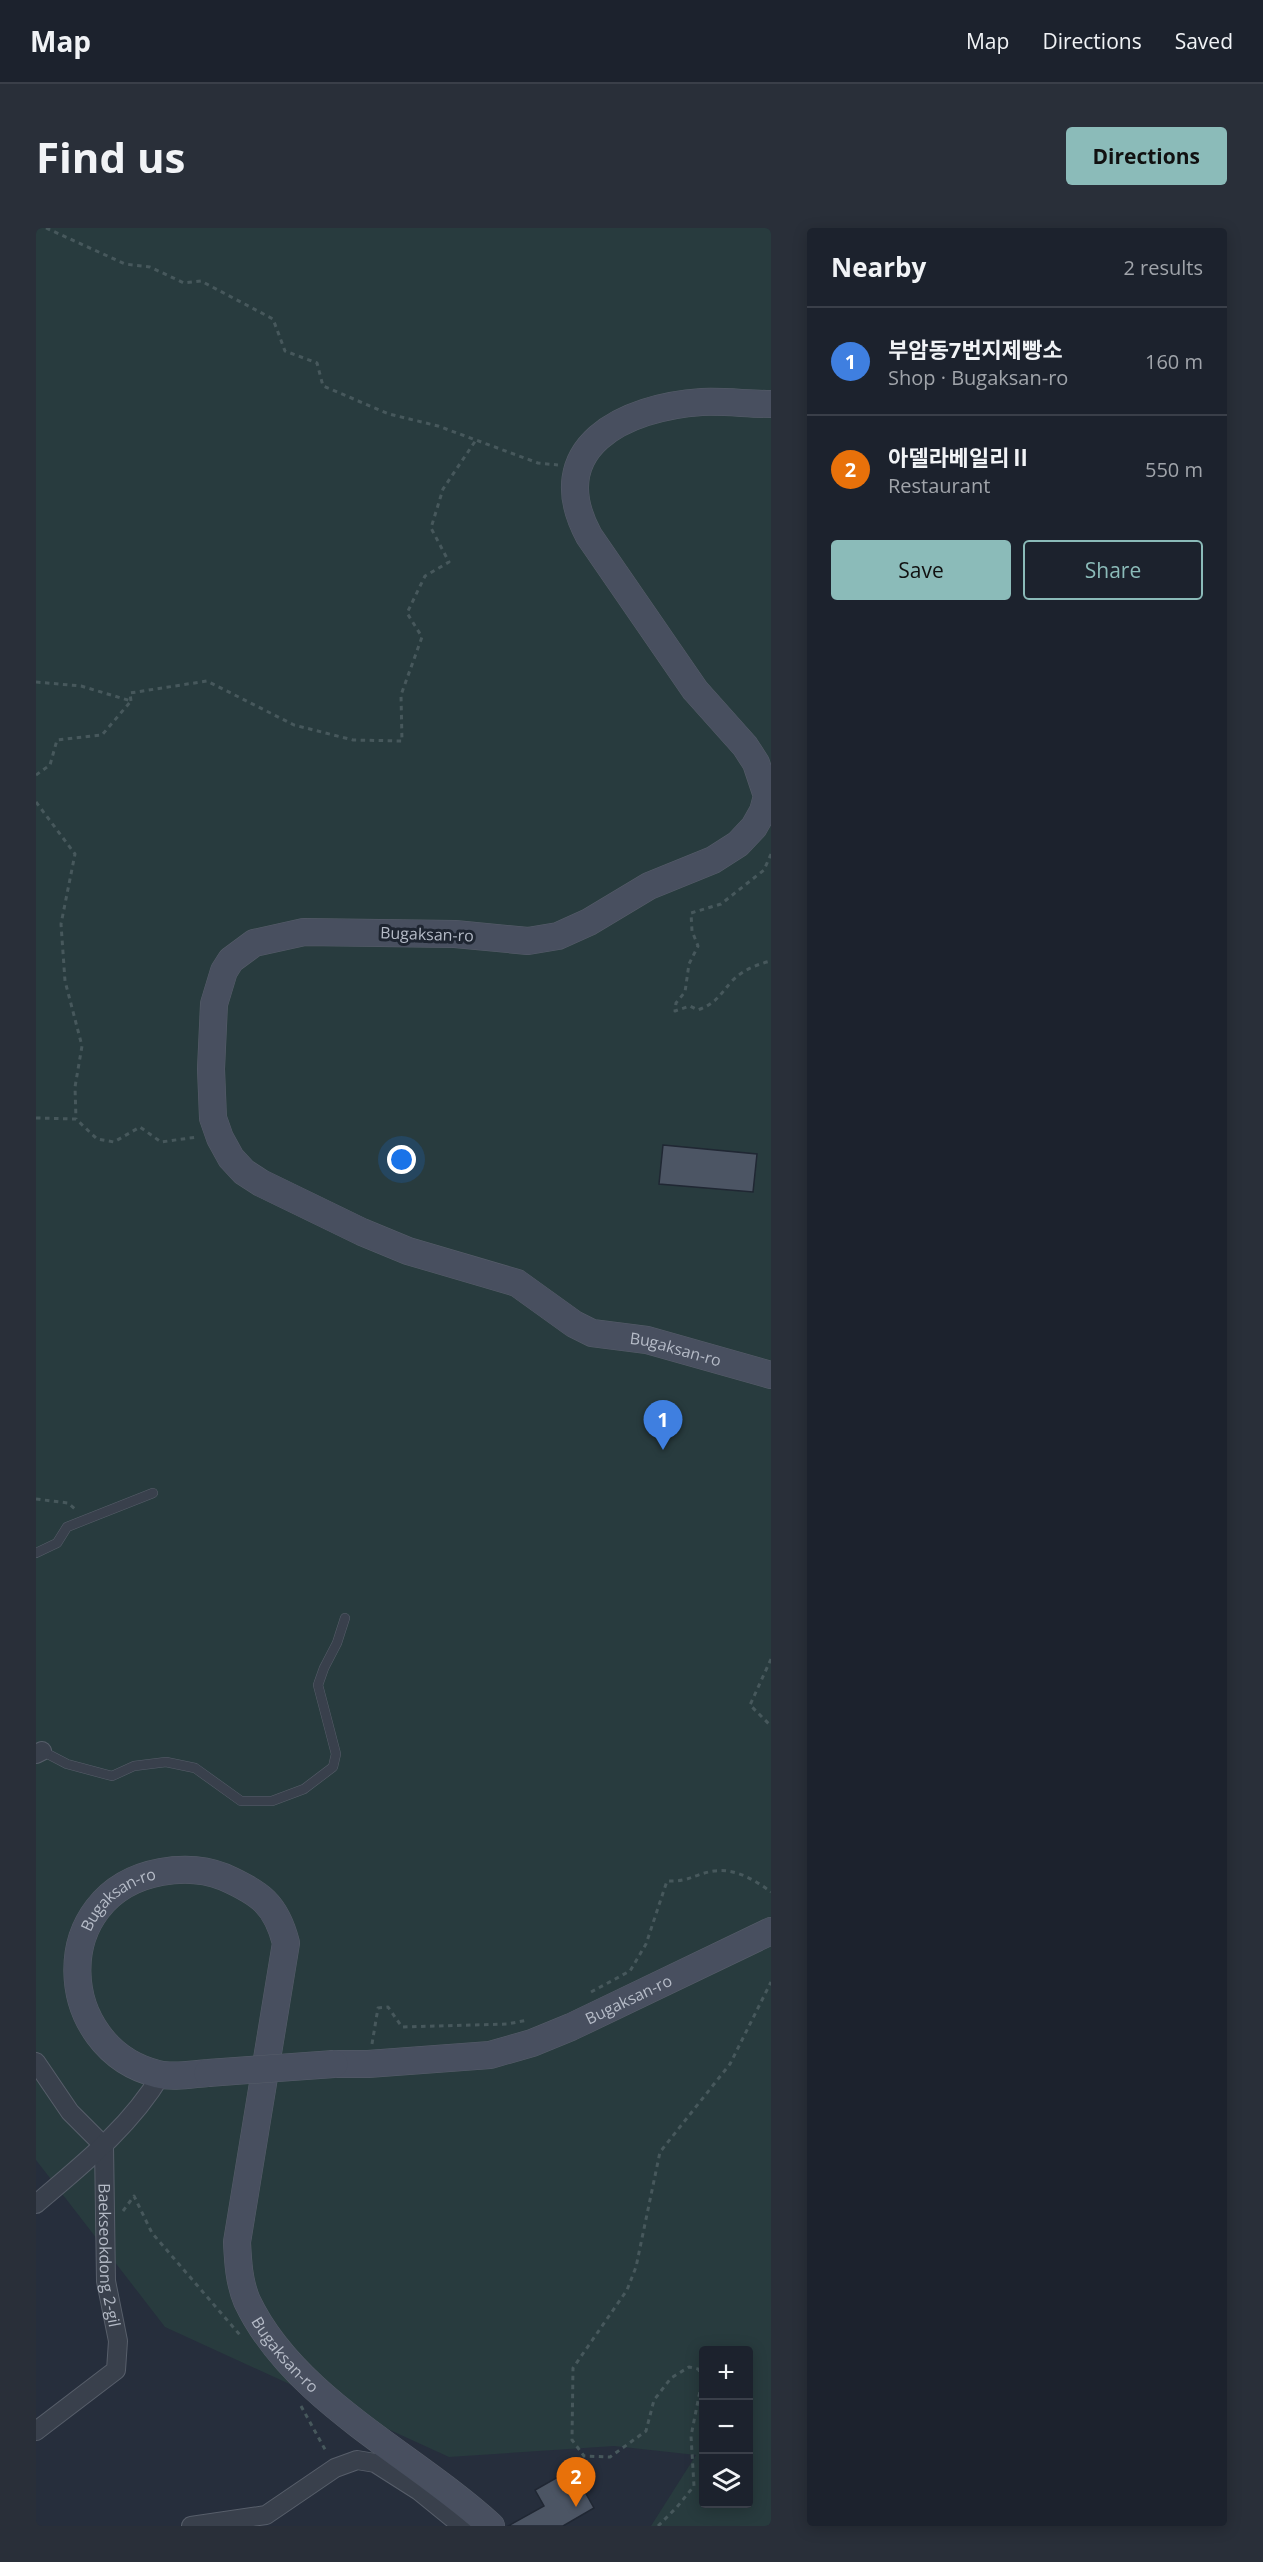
<!DOCTYPE html>
<html lang="en">
<head>
<meta charset="utf-8">
<style>
	:root { --surface:#1c222d; --page:#292f39; --text:#f1f3f6; --muted:#a0a4aa; --line:#3a3f49; --accent:#8bbbb9 }
	body { margin:0; font-family:"Open Sans","Noto Sans KR",sans-serif; background:var(--page); color:var(--text) }
	.controls { position:absolute; right:18px; bottom:18px; display:grid; overflow:hidden; border-radius:6px; box-shadow:0 3px 15px #0003 }
	.controls button { width:54px; height:54px; display:grid; place-items:center; padding:0; border:0; border-bottom:2px solid var(--line); background:var(--surface); color:var(--text); font:30px sans-serif }
	.you { position:absolute; left:366px; top:932px; width:21px; height:21px; margin:-15px; border:4px solid #fff; border-radius:50%; background:#1a73e8; box-shadow:0 0 0 9px #1a73e833 }
	.badge { display:grid; place-items:center; width:39px; height:39px; border-radius:50%; background:var(--accent); color:#fff; font-size:20px; font-weight:700 }
	.pin { position:absolute; translate:-50% -50px; filter:drop-shadow(0 2px 3px #0008) }
	.pin::after { content:''; position:absolute; top:32px; width:21px; height:18px; background:inherit; clip-path:polygon(0 0,100% 0,50% 100%) }
	.list { margin:0; padding:0; list-style:none }
	h2 { display:flex; justify-content:space-between; align-items:center; height:78px; margin:0; padding:0 24px; font-size:26px }
	h2 small { font-size:20px; font-weight:400; color:var(--muted) }
	.list li { display:grid; grid-template-columns:39px 1fr auto; gap:18px; align-items:center; box-sizing:border-box; height:108px; padding:0 24px; border-top:2px solid var(--line) }
	.list b { display:block; font-size:22px; white-space:nowrap }
	.list p { margin:0; font-size:20px; white-space:nowrap; color:var(--muted) }
	.list em { font-size:20px; font-style:normal; color:var(--muted) }
	.actions { display:flex; gap:12px; padding:18px 24px }
	.actions a { flex:1; padding:14px 0; border:2px solid var(--accent); border-radius:6px; text-align:center; font-size:21px; color:var(--accent) }
	.actions .main { background:var(--accent); color:#111 }
	.icon { flex:none; width:33px; height:33px; fill:none; stroke:currentColor; stroke-width:2; stroke-linecap:round; stroke-linejoin:round }
	.map { position:relative; flex:none; width:735px; height:2298px; overflow:hidden; border-radius:6px }
	header { display:flex; align-items:center; gap:36px; box-sizing:border-box; height:84px; padding:0 30px; background:var(--surface); border-bottom:2px solid var(--line) }
	header strong { font-size:28px }
	nav { display:flex; gap:33px; margin-inline-start:auto; font-size:21px }
	.intro { display:flex; align-items:center; justify-content:space-between; box-sizing:border-box; height:144px; padding:0 36px }
	h1 { margin:0; font-size:42px }
	.button { padding:15px 27px; border-radius:6px; background:var(--accent); color:#111; font-size:21px; font-weight:700 }
	main { display:flex; gap:36px; padding:0 36px }
	aside { flex:1; background:var(--surface); border-radius:6px; box-shadow:0 3px 15px #0003 }
	.map>svg:first-child { display:block }
</style>
</head>
<body>
<header>
<strong>Map</strong>
<nav><a>Map</a><a>Directions</a><a>Saved</a></nav>
</header>
<div class="intro"><h1>Find us</h1><a class="button">Directions</a></div>
<main>
<div class="map">
<svg width="735" height="2298" viewBox="0 0 735 2298">
	<rect width="100%" height="100%" fill="#262e3c"/>
	<!-- green -->
	<path fill="#283b3e" fill-rule="evenodd" d="M0,0H735V2298H615L660,2227L578,2218L413,2229L129,2099L0,1932ZM668,2122H712V2276H668Z"/>
	<!-- building -->
	<path fill="#4c5564" stroke="#202733" stroke-width="1.5" d="M627,917L721,926L717,964L623,956Z
		M536,2241L558,2280L527,2298H472L508,2278L499,2262Z"/>
	<g fill="none" stroke-linecap="round" stroke-linejoin="round">
		<defs>
			<path id="lane" d="M0,1325L21,1315L31,1299L117,1265
				M6,1523L31,1536L76,1548L98,1538L130,1534L159,1540L205,1573H236L268,1561L297,1539L300,1526L282,1457L288,1440L301,1415L309,1390"/>
			<g id="street">
				<path d="M0,1526L6,1523"/>
				<path id="s1" d="M0,1834L34,1884L68,1918L70,2053L82,2113L80,2142L0,2203"/>
				<path d="M0,1976C46,1937 94,1899 125,1847"/>
				<path d="M155,2298L230,2287L299,2240L321,2232L339,2235L383,2263L426,2298"/>
			</g>
			<g id="secondary">
				<path id="s2" d="M735,176C712,176 689,173 666,174C589,179 505,219 553,308L659,462L709,518L720,535L731,568L727,583L718,599L702,616L677,632L613,658L553,694L522,708L492,713L419,706L268,704L218,715L195,732L188,743L178,776L175,841L177,890L184,910L195,930L208,944L225,955L326,1004L372,1023L481,1055L538,1096L556,1105L611,1112L735,1147"/>
				<path id="s3" d="M298,1836H332L454,1827L496,1815L535,1799L735,1703"/>
				<path id="s4" d="M172,1845C157,1846 137,1850 122,1846C18,1821 10,1665 125,1644C147,1640 168,1641 188,1649C224,1665 240,1676 250,1715L201,2014C202,2034 203,2054 211,2073C257,2171 378,2227 455,2298"/>
			</g>
		</defs>
		<!-- lane casing -->
		<use href="#lane" stroke="#575e6a" stroke-width="10"/>
		<!-- street casing -->
		<use href="#street" stroke="#575e6a" stroke-width="20"/>
		<!-- secondary casing -->
		<use href="#secondary" stroke="#575e6a" stroke-width="28"/>
		<!-- path -->
		<path stroke="#47585c" stroke-width="3" stroke-dasharray="4.5 4.5" stroke-linecap="butt" d="M10,0L89,36L114,39L148,55L165,53L237,91L249,123L281,135L287,158L353,186L402,198L502,235L522,237
			M0,454L45,458L95,473
			M95,473L94,465L171,453L258,497L317,512L366,513L365,467L386,409L371,385L389,348L413,334L395,300L407,261L440,212
			M0,547L14,537L21,512L66,507L95,473
			M0,574L39,626L25,696L29,753L46,818L39,859L40,891
			M735,626L728,642L685,676L655,685L656,703L662,718L653,736L649,764L640,775L639,783L654,778L662,782C681,775 684,766 697,752C707,742 722,736 735,733
			M0,890L40,891L61,911L78,914L104,899L125,914L161,909
			M0,1271L32,1275L40,1282
			M735,1431L714,1477L735,1498
			M555,1764L594,1743L610,1716L631,1653C654,1654 658,1646 678,1643C699,1640 719,1652 735,1664
			M336,1816L342,1780L352,1779L366,1799L471,1796L492,1792
			M87,1983L98,1968L116,2005L204,2107
			M265,2178L291,2225
			M622,2298L641,2279L658,2258L655,2208L667,2148L662,2141L653,2139L635,2150L618,2172L610,2203L574,2229L548,2228L536,2212L537,2140L591,2062L600,2039L624,1924L694,1836L735,1754"/>
		<!-- lane -->
		<use href="#lane" stroke="#39404c" stroke-width="9"/>
		<!-- street -->
		<use href="#street" stroke="#39404c" stroke-width="18"/>
		<!-- secondary -->
		<use href="#secondary" stroke="#484f5f" stroke-width="27"/>
		<defs>
			<path id="secondary-bridge" d="M172,1845L298,1836"/>
		</defs>
		<!-- secondary-bridge casing -->
		<use href="#secondary-bridge" stroke="#575e6a" stroke-width="28" stroke-linecap="butt"/>
		<!-- secondary-bridge -->
		<use href="#secondary-bridge" stroke="#484f5f" stroke-width="27"/>
	</g>
	<g text-anchor="middle" stroke-width="6" stroke-linejoin="round" paint-order="stroke">
		<!-- street labels -->
		<g font-size="16" fill="#b5bbc7" stroke="#1e2531">
			<text transform="translate(391 706) rotate(2)" y="6">Bugaksan-ro</text>
			<text dy="6" stroke="none"><textPath href="#s2" startOffset="1896">Bugaksan-ro</textPath></text>
			<text dy="6" stroke="none"><textPath href="#s4" startOffset="280">Bugaksan-ro</textPath></text>
			<text dy="6" stroke="none"><textPath href="#s3" startOffset="306">Bugaksan-ro</textPath></text>
			<text dy="6" stroke="none"><textPath href="#s1" startOffset="218">Baekseokdong 2-gil</textPath></text>
			<text dy="6" stroke="none"><textPath href="#s4" startOffset="921">Bugaksan-ro</textPath></text>
		</g>
	</g>
</svg>
<div class="controls">
<button>+</button>
<button>−</button>
<button><svg class="icon" aria-label="layers" viewBox="0 0 24 24"><path d="M12 4l9 5-9 5-9-5zM3 14l9 5 9-5"/></svg></button>
</div>
<div class="you"></div>
<div class="pin badge" style="left:627px;top:1222px;background:#3f7fe0">1</div>
<div class="pin badge" style="left:540px;top:2279px;background:#e8710a">2</div>
</div>
<aside>
<h2>Nearby<small>2 results</small></h2>
<ul class="list">
<li><span class="badge" style="background:#3f7fe0">1</span><div><b>부암동7번지제빵소</b><p>Shop · Bugaksan-ro</p></div><em>160 m</em></li>
<li><span class="badge" style="background:#e8710a">2</span><div><b>아델라베일리Ⅱ</b><p>Restaurant</p></div><em>550 m</em></li>
</ul>
<div class="actions"><a class="main">Save</a><a>Share</a></div>
</aside>
</main>
</body>
</html>
